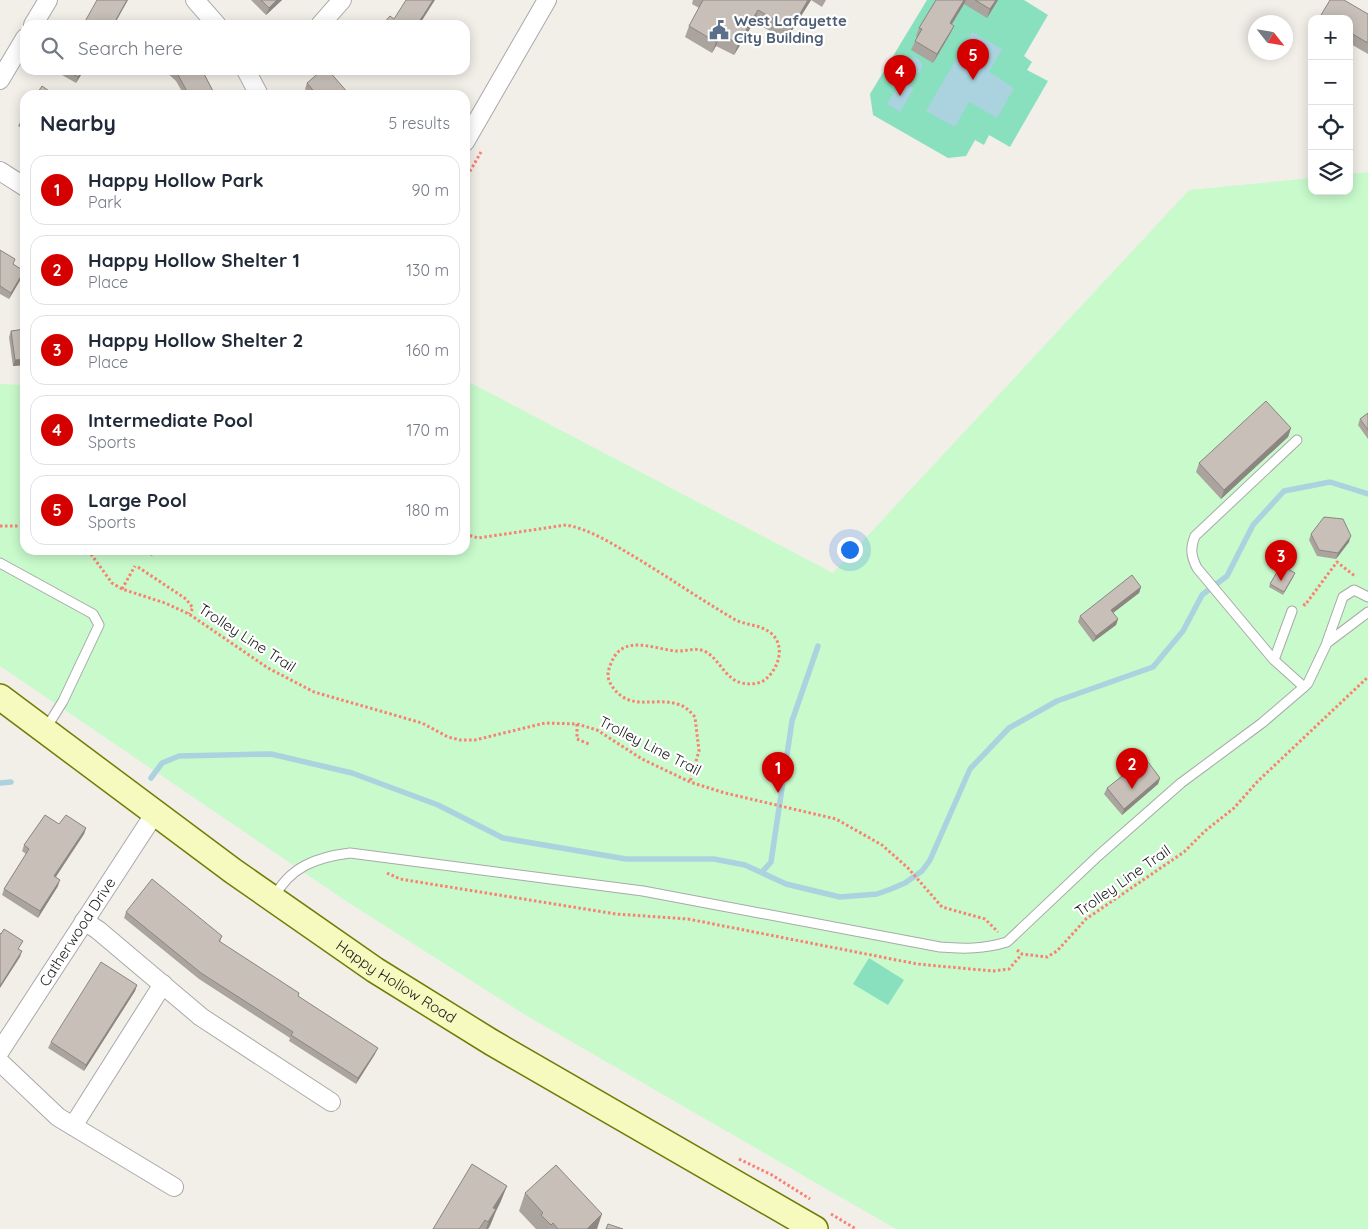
<!DOCTYPE html>
<html lang="en">
<head>
<meta charset="utf-8">
<style>
	:root { --surface:#fff; --page:#f2f2f3; --text:#1f2937; --muted:#747a83; --line:#e0e1e3; --accent:#d40000 }
	body { margin:0; font-family:Quicksand,sans-serif; background:var(--page); color:var(--text) }
	.controls { position:absolute; right:15px; top:15px; display:grid; overflow:hidden; border-radius:10px; box-shadow:0 2px 12px #0003 }
	.controls button { width:45px; height:45px; display:grid; place-items:center; padding:0; border:0; border-bottom:1px solid var(--line); background:var(--surface); color:var(--text); font:25px sans-serif }
	.compass { position:absolute; left:1248px; top:15px; width:45px; height:45px; border-radius:50%; background:var(--surface); box-shadow:0 2px 12px #0003; rotate:121deg }
	.you { position:absolute; left:849px; top:549px; width:18px; height:18px; margin:-12px; border:4px solid #fff; border-radius:50%; background:#1a73e8; box-shadow:0 0 0 8px #1a73e833 }
	.badge { display:grid; place-items:center; width:32px; height:32px; border-radius:50%; background:var(--accent); color:#fff; font-size:16px; font-weight:700 }
	.pin { position:absolute; translate:-50% -41px; filter:drop-shadow(0 1px 2px #0008) }
	.pin::after { content:''; position:absolute; top:26px; width:18px; height:15px; background:inherit; clip-path:polygon(0 0,100% 0,50% 100%) }
	.list { margin:0; padding:0; list-style:none }
	h2 { display:flex; justify-content:space-between; align-items:center; height:65px; margin:0; padding:0 20px; font-size:21px }
	h2 small { font-size:16px; font-weight:400; color:var(--muted) }
	.list li { display:grid; grid-template-columns:32px 1fr auto; gap:15px; align-items:center; box-sizing:border-box; height:70px; margin:0 10px 10px; padding:0 10px; border:1px solid var(--line); border-radius:15px }
	.list b { display:block; font-size:19px; white-space:nowrap }
	.list p { margin:0; font-size:16px; white-space:nowrap; color:var(--muted) }
	.list em { font-size:16px; font-style:normal; color:var(--muted) }
	.icon { flex:none; width:28px; height:28px; fill:none; stroke:currentColor; stroke-width:2; stroke-linecap:round; stroke-linejoin:round }
	.map { position:relative; flex:none; width:1368px; height:1229px; overflow:hidden }
	.search { position:absolute; background:var(--surface); box-shadow:0 2px 12px #0003; left:20px; top:20px; width:450px; height:55px; display:flex; align-items:center; gap:12px; box-sizing:border-box; padding:0 18px; border-radius:15px; color:var(--muted); font-size:19px }
	.panel { position:absolute; background:var(--surface); box-shadow:0 2px 12px #0003; left:20px; top:90px; width:450px; height:465px; border-radius:15px }
	.map>svg:first-child { display:block }
</style>
</head>
<body>
<div class="map">
<svg width="1368" height="1229" viewBox="0 0 1368 1229">
	<rect width="100%" height="100%" fill="#f2efe9"/>
	<!-- park -->
	<path fill="#c8facc" d="M1368,172V1229H896L527,1016L349,903L0,666V384L25,385V550H465V380L833,573L1189,190L1312,178V191H1349V174Z"/>
	<!-- pitch -->
	<path fill="#88e0be" d="M927,0H1024L1048,15L1024,56L1032,62L1027,70L1048,81L1010,147L989,135L984,145L975,140L966,156L948,158L873,115L870,94Z
		M869,958L904,980L888,1005L853,984Z"/>
	<!-- water -->
	<path fill="#aad3df" d="M972,32L1002,49L989,72L1014,88L997,118L969,102L955,127L926,111Z
		M904 66a9 9 0 1 1 18 0a9 9 0 1 1-18 0Z
		M901,81L914,88L900,112L887,104Z"/>
	<g fill="none" stroke-linecap="round" stroke-linejoin="round">
		<!-- stream -->
		<path stroke="#aad3df" stroke-width="5.5" d="M151,778L162,763L179,756L271,754L352,773L438,805L503,838L626,859H714L745,865L786,884L840,897L877,894L891,889L905,883L922,871L930,860L970,769L1009,728L1057,701L1153,667L1183,631L1202,595L1227,576L1253,525L1284,491L1330,482L1368,494
			M0,783L11,782
			M762,872L771,862L792,721L818,646"/>
		<defs>
			<path id="lane" d="M0,563L93,614L99,625L63,701L45,730
				M1292,611L1274,660L1304,687
				M1327,642L1343,597L1354,590L1368,597
				M1274,660L1197,568C1191,556 1190,548 1195,536L1297,440
				M274,898C289,867 317,857 350,853L643,891L940,947C964,949 984,949 1007,942L1098,856L1181,783L1262,723L1304,687L1308,683L1327,643L1368,612"/>
			<g id="street">
				<path d="M195,0L217,25"/>
				<path d="M33,25L48,0"/>
				<path d="M320,25L342,0"/>
				<path d="M246,70L259,95"/>
				<path d="M0,80L25,38"/>
				<path d="M465,142L547,0"/>
				<path d="M0,171L25,187"/>
				<path d="M84,921L98,930L201,1017L331,1102"/>
				<path id="s1" d="M0,1051L155,813"/>
				<path d="M0,1062L58,1117L174,1187"/>
				<path d="M73,1126L163,984"/>
			</g>
			<g id="secondary">
				<path id="s2" d="M0,697L233,871L375,970L491,1042L815,1229"/>
			</g>
		</defs>
		<!-- lane casing -->
		<use href="#lane" stroke="#a9a9a9" stroke-width="11"/>
		<!-- street casing -->
		<use href="#street" stroke="#a9a9a9" stroke-width="20"/>
		<!-- secondary casing -->
		<use href="#secondary" stroke="#707d05" stroke-width="28"/>
		<!-- path -->
		<path stroke="#fa8072" stroke-width="3" stroke-dasharray="2.5 2.5" stroke-linecap="butt" d="M465,180L481,152
			M0,526H25
			M465,534L478,538L566,525C589,529 609,542 628,553C664,574 698,598 734,619C746,626 761,624 772,634C785,646 779,667 767,678C761,684 751,685 742,683C725,679 720,660 706,652C695,646 687,652 676,651C654,649 624,634 612,661C610,666 608,670 608,675C608,680 611,685 614,689C632,711 654,697 677,704C685,706 690,711 695,717L699,751L690,782
			M88,550L112,583L122,589L165,603L189,614L268,668L314,692L422,723L448,737L460,740H475L545,723L577,724L597,730L642,759L690,782L725,793L836,819L882,845L908,868L942,907L985,919L998,932
			M138,567L186,599L193,608L189,614
			M122,589L135,566
			M1303,604L1305,605L1337,562L1356,577
			M577,724V739L589,744
			M387,873L400,879L616,914L688,919L917,964L993,971L1009,969L1022,954
			M1017,950L1022,954L1047,957L1057,951L1086,919L1184,852L1205,831L1234,808L1258,781L1368,677
			M739,1159L772,1175L810,1199
			M831,1214L856,1229"/>
		<!-- lane -->
		<use href="#lane" stroke="#fff" stroke-width="9"/>
		<!-- street -->
		<use href="#street" stroke="#fff" stroke-width="18"/>
		<!-- secondary -->
		<use href="#secondary" stroke="#f7fabf" stroke-width="25"/>
	</g>
	<!-- wall -->
	<path fill="#aba49e" d="M251,0H282L266,15Z
		M693,0H826L822,7L811,0L786,40L754,22L734,55L716,46L712,53L685,37L689,26L699,8L692,4Z
		M936,0H998L987,18L964,4L952,24L950,34L933,63L911,50L917,37L916,36L919,28Z
		M1368,14V54L1349,43V19H1319L1321,15Z
		M55,70H84L76,83L55,71Z
		M164,70H202L215,95H184L176,81Z
		M307,83L348,95H310L305,89Z
		M25,113V130L18,126L21,120Z
		M0,250L14,265L24,271L22,277L9,299L0,294Z
		M25,329V365L13,366L9,337L11,331Z
		M1368,413V439L1358,425L1360,419Z
		M1291,428L1288,437L1221,499L1196,472L1199,463Z
		M1311,534L1349,542L1336,559L1317,556L1309,540Z
		M139,550H155L152,556Z
		M1294,576L1283,595L1269,587L1270,584Z
		M1141,587L1139,593L1113,613L1118,619L1116,625L1093,642L1078,622L1080,616Z
		M1160,778L1158,784L1122,815L1104,794L1107,788Z
		M59,824L86,828L84,834L56,877L58,886L38,918L2,895L4,889L26,854L22,851L24,845Z
		M126,912L222,936L220,942L298,996L375,1054L356,1084L289,1041L290,1038L199,979L124,918Z
		M137,985L135,991L84,1071L48,1048L51,1042Z
		M507,1186L500,1203L496,1211L488,1229H433Z
		M525,1193L597,1229H536L519,1211Z"/>
	<!-- shaded-wall -->
	<path fill="#8b8681" d="M127,0H128L114,25H113Z
		M277,0H282L266,15L269,8Z
		M433,0H435L421,22L419,25H416Z
		M808,0H811L786,40L791,29Z
		M964,0H966L964,4L947,32L950,23Z
		M996,0H998L987,18L990,9Z
		M758,10L754,22L734,55L738,44Z
		M954,26L950,34L933,63L937,54Z
		M721,34L716,46L712,53L716,42Z
		M82,70H84L76,83L78,77Z
		M24,271L22,277L9,299L11,293Z
		M25,359V365L13,366L15,360Z
		M1291,428L1288,437L1221,499L1224,490Z
		M1351,536L1349,542L1336,559L1338,553Z
		M1141,587L1139,593L1109,616L1111,610Z
		M1118,619L1116,625L1093,642L1096,636Z
		M1160,778L1158,784L1122,815L1124,809Z
		M86,828L84,834L52,882L54,876Z
		M60,880L58,886L38,918L40,911Z
		M22,951L20,957L0,988V986Z
		M137,985L135,991L84,1071L86,1065Z
		M378,1048L375,1054L356,1084L358,1078Z
		M507,1186L500,1203L496,1211L490,1226L488,1229H486L493,1208Z
		M602,1214L597,1229H587Z"/>
	<!-- building -->
	<path fill="#c7bfb8" stroke="#8b8681" d="M97,0H127L113,25H83Z
		M261,0H277L269,8Z
		M406,0H433L423,16L416,25H382L390,16L394,19Z
		M703,0H808L791,29L758,10L738,44L721,34L716,42L689,26Z
		M936,0H964L950,23L954,26L937,54L915,41L922,29L919,28Z
		M975,0H996L990,9Z
		M1330,0H1344L1368,14V43L1349,32V19H1327L1321,15Z
		M66,70H82L78,77Z
		M173,70H202L215,95H189L178,75Z
		M322,70H328L349,94L348,95H317L307,83Z
		M42,86L55,95H36Z
		M25,113V123L21,120Z
		M0,250L15,259L13,264L24,271L11,293L0,286Z
		M25,329V359L15,360L11,331Z
		M1266,401L1291,428L1224,490L1199,463Z
		M1368,413V430L1360,419Z
		M1324,517L1343,519L1351,536L1338,553L1319,550L1311,534Z
		M1281,565L1295,573L1284,592L1270,584Z
		M1132,575L1141,587L1111,610L1118,619L1096,636L1080,616Z
		M1145,758L1160,778L1124,809L1107,788Z
		M45,815L59,824L66,815L86,828L54,876L60,880L40,911L4,889L29,849L24,845Z
		M152,879L222,936L219,941L299,993L298,996L378,1048L358,1078L291,1035L293,1032L201,973L126,912Z
		M4,929L23,941L18,949L22,951L0,986V933L1,934Z
		M101,962L137,985L86,1065L51,1042Z
		M472,1164L507,1186L493,1208L496,1209L488,1222L485,1220L479,1229H433Z
		M556,1165L602,1214L587,1229H558L553,1223L551,1225L541,1215L543,1213L525,1193Z
		M608,1224L623,1229H606Z"/>
	<!-- icons -->
	<defs>
		<symbol id="civic-bare" viewBox="-9 -9 18 18"><path d="M-.6-6.5H3V-4.5H.6V-3L4-1V1h2V6H-6V1h2V-1L-.6-3ZM-1.2 2.5V6h2.4V2.5Z" fill="#5c6f8a" stroke="#fff" stroke-width="2.5" paint-order="stroke"/></symbol>
	</defs>
	<g fill-rule="evenodd">
		<use href="#civic-bare" x="705" y="16" width="28" height="28"/>
	</g>
	<g text-anchor="middle" stroke-width="4.5" stroke-linejoin="round" paint-order="stroke">
		<!-- service labels -->
		<g font-size="15" font-weight="bold" fill="#4e5e75" stroke="#fff" text-anchor="start">
			<text x="734" y="26">West Lafayette<tspan x="734" dy="17">City Building</tspan></text>
		</g>
		<!-- street labels -->
		<g font-size="15" fill="#222" stroke="#fff">
			<text transform="translate(247 638) rotate(33)" y="5">Trolley Line Trail</text>
			<text transform="translate(650 746) rotate(27)" y="5">Trolley Line Trail</text>
			<text transform="translate(1123 881) rotate(-35)" y="5">Trolley Line Trail</text>
			<text dy="5" stroke="none"><textPath href="#s1" startOffset="142">Catherwood Drive</textPath></text>
			<text dy="5" stroke="none"><textPath href="#s2" startOffset="488">Happy Hollow Road</textPath></text>
		</g>
	</g>
</svg>
<div class="controls">
<button>+</button>
<button>−</button>
<button><svg class="icon" aria-label="locate" viewBox="0 0 24 24"><circle cx="12" cy="12" r="6"/><path d="M12 2v4M12 18v4M2 12h4M18 12h4"/></svg></button>
<button><svg class="icon" aria-label="layers" viewBox="0 0 24 24"><path d="M12 4l9 5-9 5-9-5zM3 14l9 5 9-5"/></svg></button>
</div>
<svg class="compass" viewBox="-18 -18 36 36"><path d="M0-13l5 13h-10z" fill="#e53935"/><path d="M0 13l5-13h-10z" fill="#747a83"/></svg>
<div class="you"></div>
<div class="pin badge" style="left:778px;top:793px">1</div>
<div class="pin badge" style="left:1132px;top:789px">2</div>
<div class="pin badge" style="left:1281px;top:581px">3</div>
<div class="pin badge" style="left:900px;top:96px">4</div>
<div class="pin badge" style="left:973px;top:80px">5</div>
<div class="search"><svg class="icon" aria-label="search" viewBox="0 0 24 24"><circle cx="10" cy="10" r="6"/><path d="M15 15l6 6"/></svg>Search here</div>
<section class="panel">
<h2>Nearby<small>5 results</small></h2>
<ul class="list">
<li><span class="badge">1</span><div><b>Happy Hollow Park</b><p>Park</p></div><em>90 m</em></li>
<li><span class="badge">2</span><div><b>Happy Hollow Shelter 1</b><p>Place</p></div><em>130 m</em></li>
<li><span class="badge">3</span><div><b>Happy Hollow Shelter 2</b><p>Place</p></div><em>160 m</em></li>
<li><span class="badge">4</span><div><b>Intermediate Pool</b><p>Sports</p></div><em>170 m</em></li>
<li><span class="badge">5</span><div><b>Large Pool</b><p>Sports</p></div><em>180 m</em></li>
</ul>
</section>
</div>
</body>
</html>
